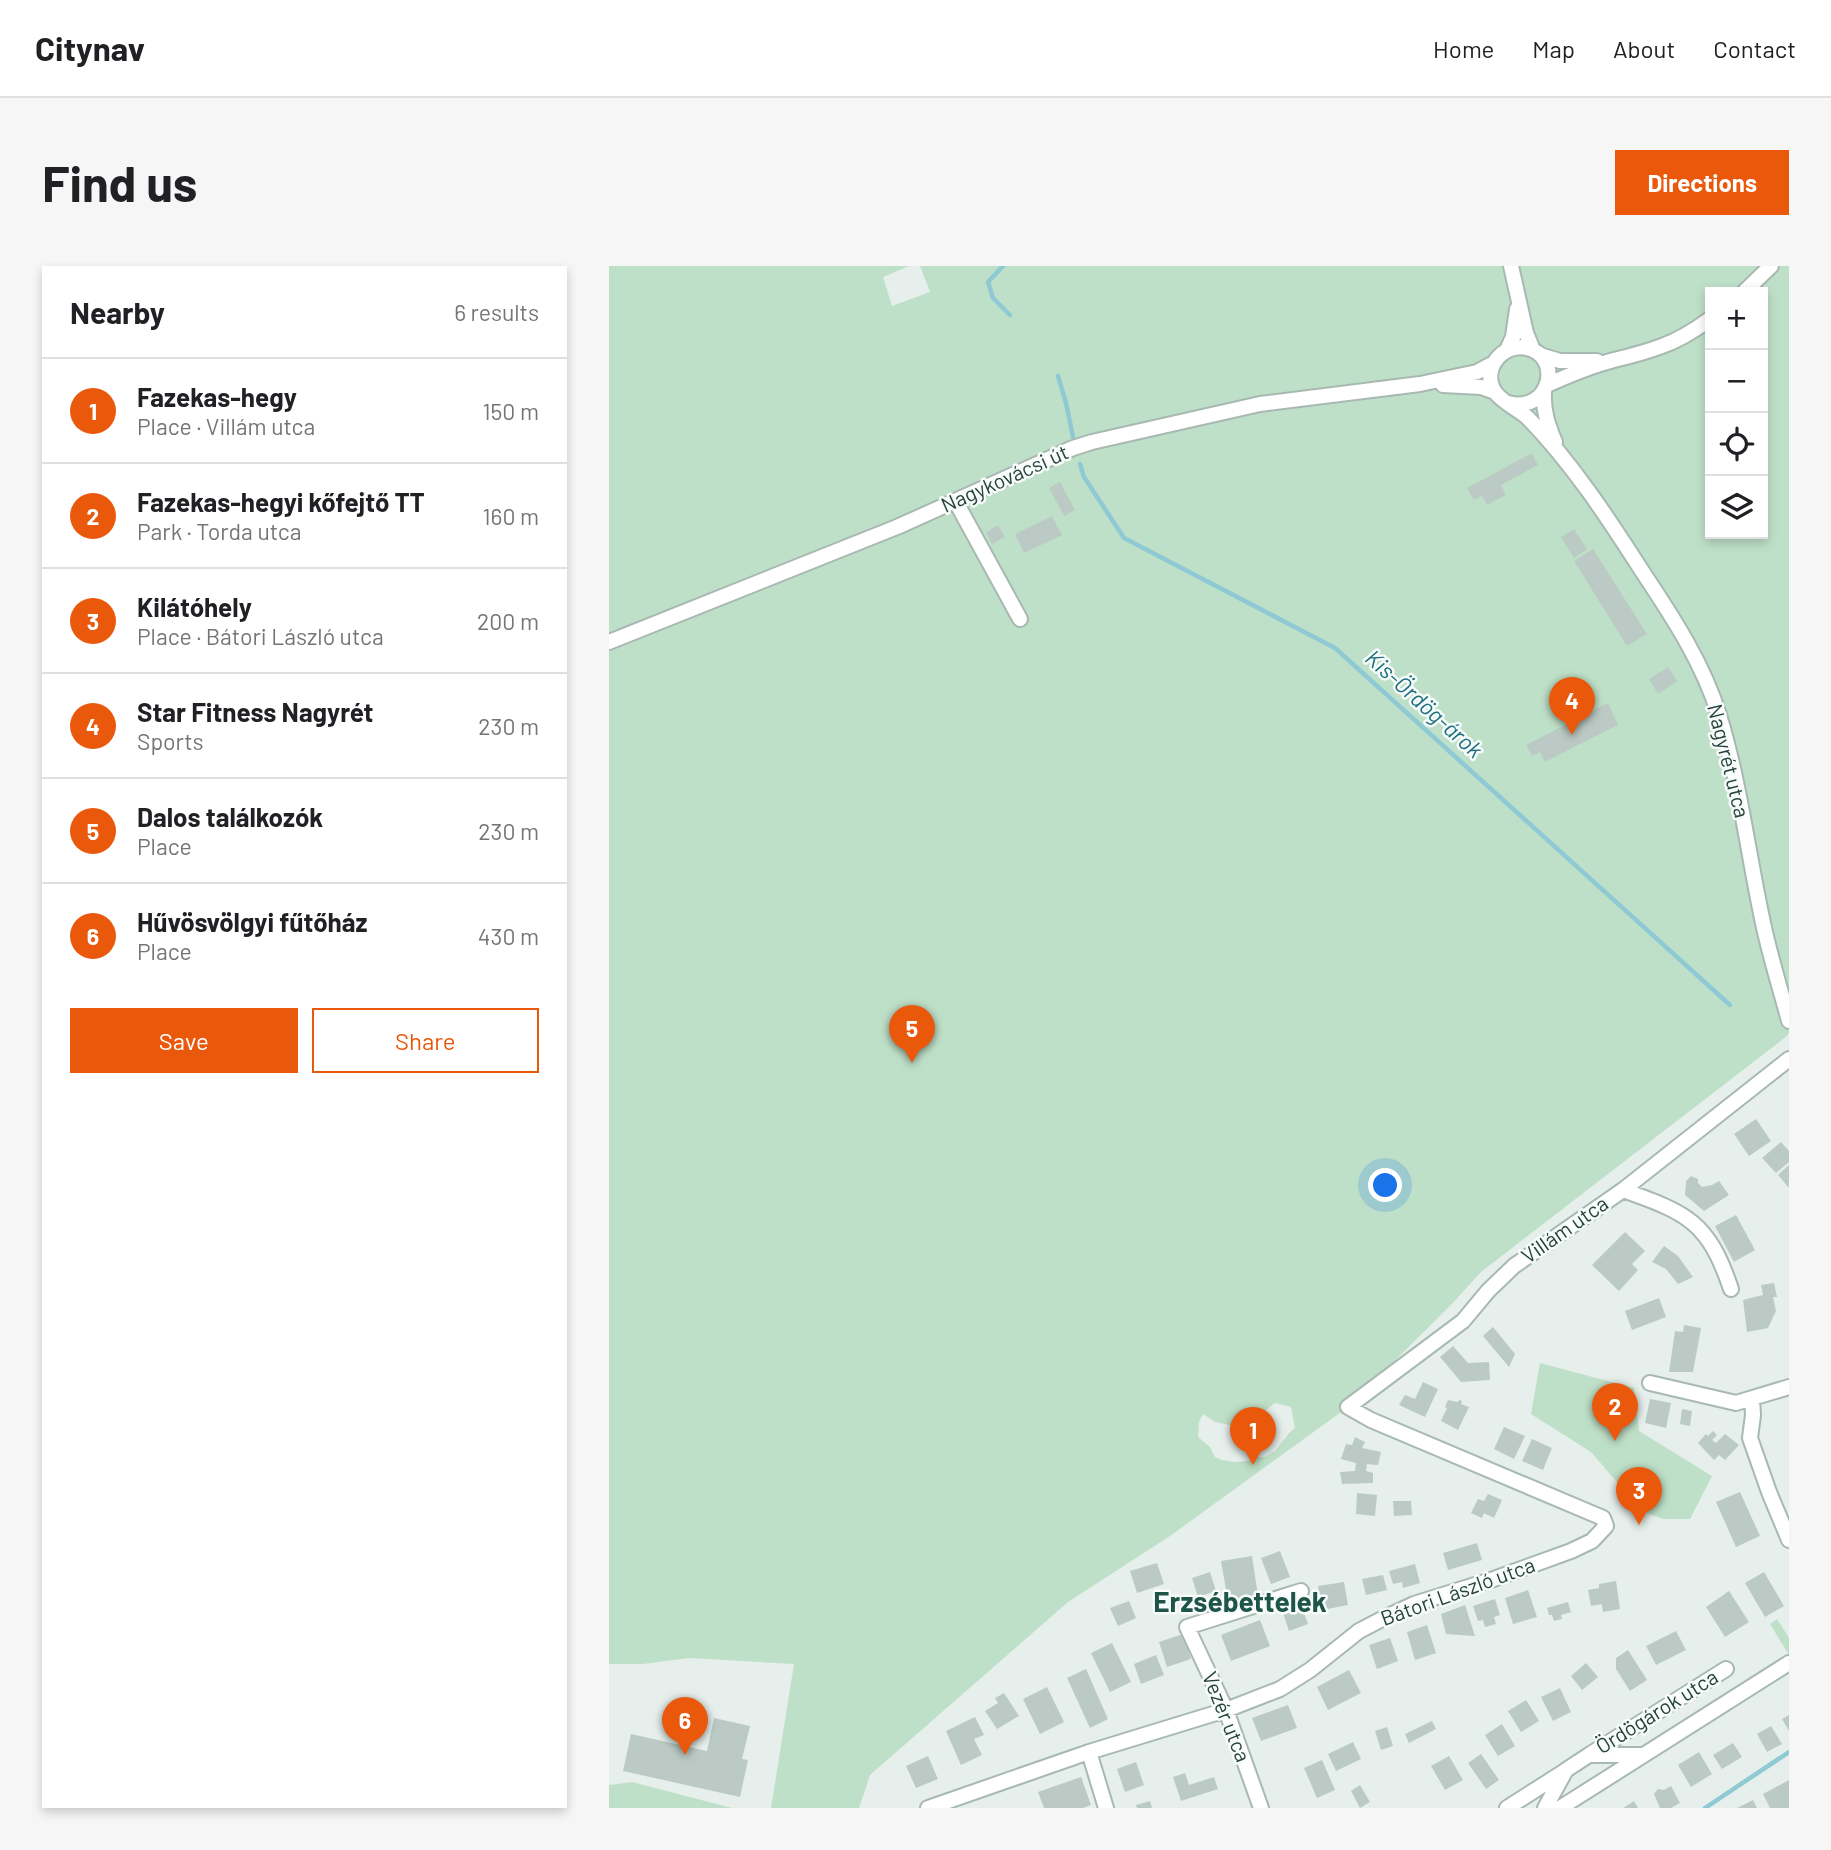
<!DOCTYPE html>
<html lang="en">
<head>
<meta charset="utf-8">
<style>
	:root { --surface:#fff; --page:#f6f6f6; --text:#202124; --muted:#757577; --line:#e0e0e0; --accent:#ea580c }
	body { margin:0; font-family:Barlow,sans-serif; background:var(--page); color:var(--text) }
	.controls { position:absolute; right:21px; top:21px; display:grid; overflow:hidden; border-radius:0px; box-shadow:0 4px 10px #0003 }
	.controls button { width:63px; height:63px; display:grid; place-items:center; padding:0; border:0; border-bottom:2px solid var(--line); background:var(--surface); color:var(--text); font:35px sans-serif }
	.you { position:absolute; left:777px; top:920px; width:24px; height:24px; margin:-18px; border:5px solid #fff; border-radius:50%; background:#1a73e8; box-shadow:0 0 0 10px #1a73e833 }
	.badge { display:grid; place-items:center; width:46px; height:46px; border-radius:50%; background:var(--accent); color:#fff; font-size:23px; font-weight:700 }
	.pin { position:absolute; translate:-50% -58px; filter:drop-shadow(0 2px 4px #0008) }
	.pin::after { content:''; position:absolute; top:37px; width:24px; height:21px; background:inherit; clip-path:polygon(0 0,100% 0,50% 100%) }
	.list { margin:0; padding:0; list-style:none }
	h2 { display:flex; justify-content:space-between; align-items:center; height:91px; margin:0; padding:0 28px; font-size:30px }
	h2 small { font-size:23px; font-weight:400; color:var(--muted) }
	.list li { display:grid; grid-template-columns:46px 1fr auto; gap:21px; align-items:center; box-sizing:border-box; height:105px; padding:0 28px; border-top:2px solid var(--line) }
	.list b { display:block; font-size:26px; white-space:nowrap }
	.list p { margin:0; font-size:23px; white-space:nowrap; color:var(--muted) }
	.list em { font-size:23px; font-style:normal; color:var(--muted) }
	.actions { display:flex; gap:14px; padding:21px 28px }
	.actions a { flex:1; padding:16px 0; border:2px solid var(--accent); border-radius:0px; text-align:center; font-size:24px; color:var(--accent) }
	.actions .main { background:var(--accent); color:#fff }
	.icon { flex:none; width:38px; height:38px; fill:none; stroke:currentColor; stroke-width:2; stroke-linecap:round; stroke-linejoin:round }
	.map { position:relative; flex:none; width:1180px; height:1542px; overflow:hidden; border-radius:0px }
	header { display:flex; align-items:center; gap:42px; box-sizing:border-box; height:98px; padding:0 35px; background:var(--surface); border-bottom:2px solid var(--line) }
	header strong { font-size:33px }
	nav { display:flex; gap:38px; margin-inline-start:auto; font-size:24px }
	.intro { display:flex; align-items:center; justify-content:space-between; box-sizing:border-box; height:168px; padding:0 42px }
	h1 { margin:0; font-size:49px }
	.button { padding:18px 32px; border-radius:0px; background:var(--accent); color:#fff; font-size:24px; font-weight:700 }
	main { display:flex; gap:42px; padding:0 42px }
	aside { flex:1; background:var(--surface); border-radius:0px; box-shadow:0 4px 10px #0003 }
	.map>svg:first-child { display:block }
</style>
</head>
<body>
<header>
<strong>Citynav</strong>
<nav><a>Home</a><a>Map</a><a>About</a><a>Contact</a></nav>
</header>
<div class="intro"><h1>Find us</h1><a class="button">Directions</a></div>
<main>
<aside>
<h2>Nearby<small>6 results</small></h2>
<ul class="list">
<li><span class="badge">1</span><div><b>Fazekas-hegy</b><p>Place · Villám utca</p></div><em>150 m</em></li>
<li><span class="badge">2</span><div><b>Fazekas-hegyi kőfejtő TT</b><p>Park · Torda utca</p></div><em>160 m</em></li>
<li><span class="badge">3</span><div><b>Kilátóhely</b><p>Place · Bátori László utca</p></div><em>200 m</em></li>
<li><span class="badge">4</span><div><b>Star Fitness Nagyrét</b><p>Sports</p></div><em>230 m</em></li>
<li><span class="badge">5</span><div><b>Dalos találkozók</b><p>Place</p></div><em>230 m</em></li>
<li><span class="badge">6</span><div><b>Hűvösvölgyi fűtőház</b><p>Place</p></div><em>430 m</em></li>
</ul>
<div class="actions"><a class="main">Save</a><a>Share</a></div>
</aside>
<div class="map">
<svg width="1180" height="1542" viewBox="0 0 1180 1542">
	<rect width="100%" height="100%" fill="#e6efeb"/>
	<!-- green -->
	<path fill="#bfe0c8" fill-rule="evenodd" d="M0,0H300L274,11L283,40L321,26L311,0H1180V767L1178,770L872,1006L842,1039L739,1141L561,1270L459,1336L261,1509L250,1542H162L185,1398L80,1392L34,1398H0ZM1101,26H1154V268H1101ZM666,1137L682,1141L686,1162L680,1167L666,1185L656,1191H646L639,1195L626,1196L613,1194L606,1191L601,1181L589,1171L590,1156L594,1148L606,1156L625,1160L636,1151L652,1148Z
		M931,1097L1025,1122L1030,1165L1103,1210L1081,1253H1054L1033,1245L982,1186L922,1148Z
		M1168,1353L1180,1372V1389L1161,1358Z
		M23,1516L123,1542H0V1519Z"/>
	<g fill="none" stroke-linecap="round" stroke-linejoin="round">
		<!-- stream -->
		<path stroke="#8ec9d4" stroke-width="4.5" d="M394,0L379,16L384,32L401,49
			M449,110L457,137L464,171
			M471,198L475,211L515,272L726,382L1121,739
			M1096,1542L1180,1486"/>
	</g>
	<!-- building -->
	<path fill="#bbcac4" d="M923,187L929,199L892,219L897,229L878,239L873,230L865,234L858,222Z
		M451,216L466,244L455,250L440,222Z
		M443,250L453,269L415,287L406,268Z
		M389,259L396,271L383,278L377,266Z
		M965,263L978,283L965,292L952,271Z
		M984,283L1038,368L1018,380L965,295Z
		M1059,401L1068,415L1049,428L1040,413Z
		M999,437L1009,459L936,496L931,486L923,490L917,479Z
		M1147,853L1162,875L1140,890L1125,868Z
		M1172,876L1180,885V896L1167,907L1153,892Z
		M1180,899V922L1169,909Z
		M1082,910L1089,913V917L1093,921L1103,919L1110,915L1120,929L1095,945L1076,929L1077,915Z
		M1127,949L1146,984L1125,996L1106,960Z
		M1016,966L1036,985L1023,998L1029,1004L1010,1025L983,999Z
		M1055,980L1069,990L1084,1011L1069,1018L1057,1003L1043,996Z
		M1165,1017L1168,1031H1164L1167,1045L1159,1062L1138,1066L1134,1034L1154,1029L1152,1019Z
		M1050,1032L1057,1051L1023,1064L1016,1045Z
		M1075,1059L1092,1062L1084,1106H1060L1066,1065L1074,1066Z
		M884,1061L906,1088L900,1101L874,1070Z
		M844,1080L859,1097L880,1096L881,1114L852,1116L831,1091Z
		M814,1116L829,1123L816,1151L790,1139L796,1129L806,1133Z
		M1041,1133L1062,1137L1057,1162L1036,1157Z
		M839,1134L849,1136L850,1134L853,1135L852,1138L860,1141L849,1164L832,1155L838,1142L836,1141Z
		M1073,1143L1083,1145L1081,1160L1071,1158Z
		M895,1161L916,1170L905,1193L885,1183Z
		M1104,1165L1108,1169L1103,1174L1107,1177L1116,1168L1130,1179L1116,1194L1110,1189L1105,1194L1089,1177L1097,1168L1099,1170Z
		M746,1171L756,1176L753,1182L772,1186L769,1199L758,1198L757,1205L764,1207V1217L733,1218L731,1206L746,1205L747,1197L732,1193L737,1178L743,1179Z
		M923,1173L943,1182L934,1204L913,1195Z
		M1131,1226L1151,1270L1127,1281L1107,1236Z
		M748,1227L768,1229L766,1250L747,1248Z
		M879,1228L893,1234L885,1252L875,1247L873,1252L862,1247L869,1233L875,1235Z
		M784,1235H802L803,1249L785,1250Z
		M868,1277L873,1294L839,1304L834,1287Z
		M671,1285L681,1311L662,1318L652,1292Z
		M643,1290L649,1330L619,1335L612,1295Z
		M548,1297L555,1318L528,1327L521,1305Z
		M806,1298L811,1317L794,1322L793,1316L784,1318L780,1305Z
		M601,1306L607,1325L589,1331L583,1312Z
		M1155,1306L1175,1340L1156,1351L1136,1317Z
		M774,1309L778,1324L757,1329L753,1313Z
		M1007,1315L1011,1343L994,1346L993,1338L982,1340L979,1324L990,1322V1318Z
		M735,1316L739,1339L713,1344L709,1320Z
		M919,1324L928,1351L904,1358L896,1332Z
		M1120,1325L1140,1356L1116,1371L1097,1341Z
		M886,1333L891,1349L885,1351L887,1358L876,1361L874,1354L869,1355L864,1340Z
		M690,1334L699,1358L680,1365L672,1341Z
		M520,1335L527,1352L509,1360L501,1342Z
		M959,1336L962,1346L952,1349L953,1353L945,1355L943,1349H940L938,1342Z
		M856,1339L866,1370L837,1368L832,1348Z
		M651,1354L661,1380L622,1395L612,1369Z
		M818,1359L827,1387L806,1394L798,1366Z
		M1067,1365L1077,1384L1047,1399L1037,1380Z
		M574,1368L582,1393L558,1401L550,1376Z
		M781,1372L789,1395L768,1403L760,1379Z
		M503,1377L522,1416L501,1426L482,1387Z
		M1019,1384L1038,1414L1021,1425L1007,1403V1392Z
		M547,1389L555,1409L532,1418L525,1398Z
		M977,1397L989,1411L973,1424L962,1410Z
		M477,1403L499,1453L481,1462L458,1412Z
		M740,1404L752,1427L719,1444L708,1421Z
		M438,1421L455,1456L431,1468L414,1433Z
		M951,1422L962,1446L944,1455L932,1431Z
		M395,1427L410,1450L388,1463L376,1445L389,1437L386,1432Z
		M917,1434L930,1455L912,1466L899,1445Z
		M679,1439L688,1462L652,1475L643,1452Z
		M1180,1449V1465L1173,1453Z
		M366,1451L375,1469L365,1473L373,1489L352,1499L337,1465Z
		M105,1452L141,1460L133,1493L139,1494L131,1531L14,1505L22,1468L98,1485Z
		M823,1455L827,1463L800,1477L796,1468Z
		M893,1458L906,1480L889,1490L876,1469Z
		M1162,1460L1173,1478L1158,1486L1148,1468Z
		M778,1461L784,1480L772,1484L766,1465Z
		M744,1476L752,1493L727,1505L719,1488Z
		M1124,1477L1133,1491L1113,1503L1104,1489Z
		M1090,1486L1103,1508L1082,1521L1069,1499Z
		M872,1488L890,1514L877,1523L859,1497Z
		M319,1490L329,1513L307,1522L297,1500Z
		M840,1490L854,1514L836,1524L822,1500Z
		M713,1494L726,1524L708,1532L695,1502Z
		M527,1496L535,1519L516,1526L508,1503Z
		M576,1507L580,1519L605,1511L609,1523L572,1535L564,1511Z
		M472,1511L482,1539L474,1542H435L429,1526Z
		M1180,1514V1542H1161L1154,1528Z
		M751,1519L761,1536L751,1542L742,1525Z
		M1062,1520L1071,1537L1062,1542H1051L1045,1528L1049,1523L1055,1524Z
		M1144,1534L1148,1542H1128Z
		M541,1535L543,1542H528L527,1539Z
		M1025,1535L1029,1542H1014Z"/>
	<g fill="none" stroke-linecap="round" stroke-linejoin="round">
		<defs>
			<path id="minor" d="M902,0L917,67L924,84
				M1135,26L1162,0
				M898,84L904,71L908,43
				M931,89L951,95H988
				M834,119L872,121L886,126
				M938,119C960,109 982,100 1005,94C1022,90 1037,86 1053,80C1070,74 1086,64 1101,53
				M935,127C934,145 939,159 946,176
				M899,137C941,148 955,91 918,82C894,76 871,104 886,126C894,137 909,143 919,152C963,197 999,252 1033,305C1063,350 1094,397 1110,449C1131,517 1139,588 1154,657C1161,690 1171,722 1180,755
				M347,236L411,353
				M0,376L288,261L464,182L483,176L651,138L811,118L868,106L885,97
				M1014,924C1078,947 1099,955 1122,1023
				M1041,1117L1127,1137L1180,1121
				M1143,1133L1144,1149L1141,1172L1160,1226L1180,1274
				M480,1486L497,1542
				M980,1489L1117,1403
				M319,1542L480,1486L617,1444L671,1423L701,1404L750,1365L773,1353L805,1338L882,1314L962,1285L983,1275L997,1260L994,1252L762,1154L739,1141L854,1055L879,1025L905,1000L1014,924L1180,793
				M652,1542L617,1444L578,1361L692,1325
				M898,1542L956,1505
				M936,1542L957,1504L980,1489H1034
				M951,1542L1180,1397"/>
		</defs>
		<!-- minor casing -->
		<use href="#minor" stroke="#a8b8b2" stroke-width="18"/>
		<!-- minor -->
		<use href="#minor" stroke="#fff" stroke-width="14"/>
	</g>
	<g text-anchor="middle" stroke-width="5" stroke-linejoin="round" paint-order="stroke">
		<!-- street labels -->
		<g font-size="21" fill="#24423a" stroke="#f7fbf9">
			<text transform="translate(396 213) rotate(-24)" y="7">Nagykovácsi út</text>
			<text transform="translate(1119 495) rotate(76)" y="7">Nagyrét utca</text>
			<text transform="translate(956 964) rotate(-35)" y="7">Villám utca</text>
			<text transform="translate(849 1326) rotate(-20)" y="7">Bátori László utca</text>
			<text transform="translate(1048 1446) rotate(-32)" y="7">Ördögárok utca</text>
			<text transform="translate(617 1451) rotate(68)" y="7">Vezér utca</text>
		</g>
		<!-- water labels -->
		<g font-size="23" font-style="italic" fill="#1c6f80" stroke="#f7fbf9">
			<text transform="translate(815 438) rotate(42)" y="8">Kis-Ördög-árok</text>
		</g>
		<!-- district labels -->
		<g font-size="28" font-weight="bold" fill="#1f5548" stroke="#f7fbf9">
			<text x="631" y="1346">Erzsébettelek</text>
		</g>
	</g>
</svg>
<div class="controls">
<button>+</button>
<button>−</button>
<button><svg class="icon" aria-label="locate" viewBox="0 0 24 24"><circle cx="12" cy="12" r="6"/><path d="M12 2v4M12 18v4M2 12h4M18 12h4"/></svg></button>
<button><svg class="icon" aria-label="layers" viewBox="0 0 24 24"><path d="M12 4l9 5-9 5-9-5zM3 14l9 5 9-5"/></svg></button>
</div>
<div class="you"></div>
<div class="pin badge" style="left:644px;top:1199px">1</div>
<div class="pin badge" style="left:1006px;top:1175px">2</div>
<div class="pin badge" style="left:1030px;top:1259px">3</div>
<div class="pin badge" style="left:963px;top:469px">4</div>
<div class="pin badge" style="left:303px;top:797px">5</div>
<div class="pin badge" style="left:76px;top:1489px">6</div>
</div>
</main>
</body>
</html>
